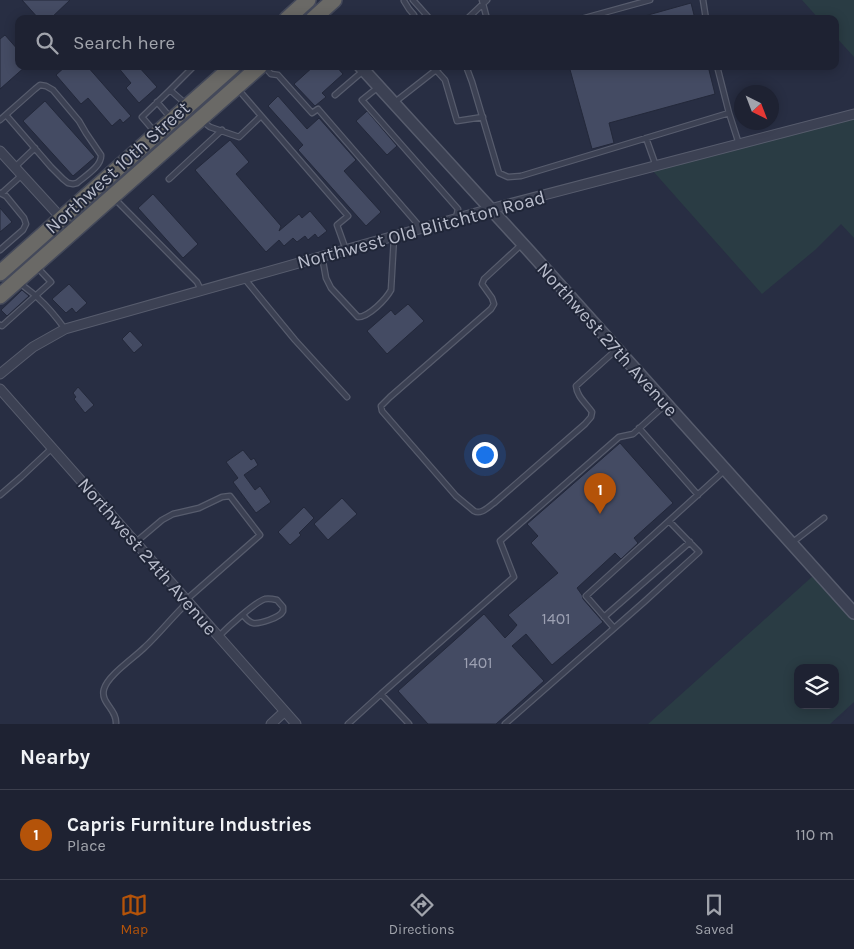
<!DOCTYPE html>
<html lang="en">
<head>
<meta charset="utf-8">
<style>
	:root { --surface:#1e2232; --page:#262a3a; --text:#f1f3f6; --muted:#a1a4ac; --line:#3c3f4d; --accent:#b45309 }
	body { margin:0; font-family:Karla,sans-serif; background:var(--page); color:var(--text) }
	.controls { position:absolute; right:15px; bottom:15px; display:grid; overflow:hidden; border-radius:10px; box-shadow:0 2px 12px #0003 }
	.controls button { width:45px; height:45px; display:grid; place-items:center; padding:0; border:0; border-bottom:1px solid var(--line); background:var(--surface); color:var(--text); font:25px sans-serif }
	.compass { position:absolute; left:734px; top:85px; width:45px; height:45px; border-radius:50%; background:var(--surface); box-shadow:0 2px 12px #0003; rotate:138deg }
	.you { position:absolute; left:484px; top:454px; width:18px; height:18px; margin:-12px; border:4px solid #fff; border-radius:50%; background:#1a73e8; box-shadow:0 0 0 8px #1a73e833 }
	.badge { display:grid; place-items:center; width:32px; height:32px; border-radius:50%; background:var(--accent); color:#fff; font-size:16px; font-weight:700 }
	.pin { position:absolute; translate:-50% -41px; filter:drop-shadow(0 1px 2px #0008) }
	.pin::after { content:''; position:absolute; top:26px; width:18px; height:15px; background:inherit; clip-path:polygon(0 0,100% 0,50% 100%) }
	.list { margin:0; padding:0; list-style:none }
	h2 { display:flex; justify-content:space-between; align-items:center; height:65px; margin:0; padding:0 20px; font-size:21px }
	h2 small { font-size:16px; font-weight:400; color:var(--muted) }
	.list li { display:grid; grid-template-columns:32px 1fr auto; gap:15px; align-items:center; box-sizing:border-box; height:90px; padding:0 20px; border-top:1px solid var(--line) }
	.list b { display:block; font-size:19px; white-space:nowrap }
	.list p { margin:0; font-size:16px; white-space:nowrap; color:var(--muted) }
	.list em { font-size:16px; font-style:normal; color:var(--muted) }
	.icon { flex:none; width:28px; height:28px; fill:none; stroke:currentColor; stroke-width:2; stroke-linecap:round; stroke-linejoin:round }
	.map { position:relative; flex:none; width:854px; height:724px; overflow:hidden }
	.search { position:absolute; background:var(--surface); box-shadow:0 2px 12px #0003; left:15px; right:15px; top:15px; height:55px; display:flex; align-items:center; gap:12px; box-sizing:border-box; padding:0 18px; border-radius:10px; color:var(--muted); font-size:19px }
	.sheet { height:155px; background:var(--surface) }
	nav { display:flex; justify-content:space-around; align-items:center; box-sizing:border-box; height:70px; border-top:1px solid var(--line); background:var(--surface); font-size:14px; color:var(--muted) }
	nav a { display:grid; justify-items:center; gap:2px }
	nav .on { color:var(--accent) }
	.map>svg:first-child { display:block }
</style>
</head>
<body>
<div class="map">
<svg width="854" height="724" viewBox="0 0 854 724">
	<rect width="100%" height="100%" fill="#282e43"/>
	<!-- green -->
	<path fill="#2a3c44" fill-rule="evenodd" d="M802,0H854V57L835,36V19H819Z
		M854,119V238L841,224L815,250L762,294L653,171Z
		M814,575L854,619V702L830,724H648ZM798,668H835V705H798Z"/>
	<!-- building -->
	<path fill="#444b63" stroke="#23283a" d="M22,0H70L50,19H39Z
		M691,3L695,19H642L641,17Z
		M5,35L19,51V66H26L0,89V39Z
		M66,66H87L131,116L123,123L120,119L112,126L88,98L81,104L56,75Z
		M117,66H138L157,87L139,103L126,88L131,83Z
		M314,66H336L343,74L322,93L326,97L315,106L294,84Z
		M569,66H708L715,94L609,123L614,143L592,149Z
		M278,96L307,129L319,118L356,160L344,171L381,212L366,226L298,150L303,145L268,106Z
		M45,101L95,157L73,176L23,121Z
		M367,111L397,146L387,155L356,121Z
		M230,140L249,162L236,174L281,226L279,231L299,214L302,218L310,211L327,231L318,238L315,234L308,240L305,236L297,242L293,238L284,246L279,240L266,252L195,170Z
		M153,194L198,244L183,258L138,208Z
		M0,208L12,222L0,232Z
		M69,284L87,303L76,313L72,308L66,313L52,299Z
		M22,290L29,296L7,316L1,310Z
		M408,304L424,321L387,354L367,331L391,310L395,315Z
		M130,331L143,345L134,353L122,339Z
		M78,387L94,405L85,413L74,399L76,397L73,393Z
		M620,443L673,503L634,538L638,543L621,559L615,553L577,588L582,595L583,599L603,622L552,665L526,634L512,646L544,681L496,724H428L398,691L484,614L505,638L512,631L517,625L508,615L558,573L531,543L538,536L527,524Z
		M243,450L251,460L254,458L258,465L244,475L255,490L260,486L271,502L256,513L233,482L238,478L226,462Z
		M342,498L357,514L328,540L314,524Z
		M304,507L314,518L299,533L301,535L290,545L278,532Z"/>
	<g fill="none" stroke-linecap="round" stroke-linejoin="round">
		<defs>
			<path id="service" d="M413,0L430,19
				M482,0L487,19
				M703,0L706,19
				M404,1L409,9L414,15
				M467,19L487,0
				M581,19L650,0
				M264,66L271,74L278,75L312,113L318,109L421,228
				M466,66L472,82L499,173L508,177L521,176L729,113
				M717,66L729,113L739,144
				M436,70L445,80L457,121L483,117
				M237,88L348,216L337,225L346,250
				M377,88L362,100L458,209L456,218
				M335,95L363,71
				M157,102L170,117
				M395,102L441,66
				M187,105L170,90L194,66
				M0,120L35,89L40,85L46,86L53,90L79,121L86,133L101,155C102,166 85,176 77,183L73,184L68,183L63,179L51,167L6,115
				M201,120L210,127L239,137L261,116
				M154,131L142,117L170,90
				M646,138L656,166
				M15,167L35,148
				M169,179L222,130
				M0,193L6,196L24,218L26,224L23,230L0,250
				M2,193L22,175
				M115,199L190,275L197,282L201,290
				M521,245L484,279L482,284L492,298L494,304L491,309L390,397L381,406L382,411L456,496L474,511C481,515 488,507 494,503L585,424L591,417L592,412C586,403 577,397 576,386L616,350
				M322,256L326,278L331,288L358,317C369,317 386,299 391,290L394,237
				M244,278L295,340L347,397
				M19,282C25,288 32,292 38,298C48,307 57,318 65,329
				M0,325L2,326L51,282L36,266
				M639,428L698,495
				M0,495L21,477L52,448
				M136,542L162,520L173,514L199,508L222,497L230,496L260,535L186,600
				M793,542L824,518
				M604,617L690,542
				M614,628L586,596L724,471
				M218,637C227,628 255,602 265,599C269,598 273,599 277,600L283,607C283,609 283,610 283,611C280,618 259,624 253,623C248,622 246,618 243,615
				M116,724C117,709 100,703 104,689C108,675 134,658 145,647C160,633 173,616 188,602
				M348,724L381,694
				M409,724L381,694L514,577L500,541L619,437L633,434L665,405
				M505,724L644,602L699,552L669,521"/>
			<path id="minor" d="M0,151L74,232
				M0,374L33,347L65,329L490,209L854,114
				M0,389L296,724
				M271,724L284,712"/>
			<path id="tertiary" d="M360,66L530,252L854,613"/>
			<path id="trunk" d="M287,19L308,0
				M313,19L334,0
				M0,273L233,66
				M0,296L260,66"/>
		</defs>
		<!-- service casing -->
		<use href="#service" stroke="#575c6d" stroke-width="7"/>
		<!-- minor casing -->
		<use href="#minor" stroke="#575c6d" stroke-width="11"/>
		<!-- tertiary casing -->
		<use href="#tertiary" stroke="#575c6d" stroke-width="14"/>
		<!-- trunk casing -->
		<use href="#trunk" stroke="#44495a" stroke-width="18"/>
		<!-- service -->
		<use href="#service" stroke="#3c4153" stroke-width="4.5"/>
		<!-- minor -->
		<use href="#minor" stroke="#3c4153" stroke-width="9"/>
		<!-- tertiary -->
		<use href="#tertiary" stroke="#3c4153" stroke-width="11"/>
		<!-- trunk -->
		<use href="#trunk" stroke="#6a6966" stroke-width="15"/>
	</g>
	<g text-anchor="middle" stroke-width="4" stroke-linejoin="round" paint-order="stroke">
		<!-- number labels -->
		<g font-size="16" fill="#9ca0b2">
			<text x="556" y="624">1401</text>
			<text x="478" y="668">1401</text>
		</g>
		<!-- street labels -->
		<g font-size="19" fill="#b9bdcc" stroke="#202638">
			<text transform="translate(117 167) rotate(-42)" y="7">Northwest 10th Street</text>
			<text transform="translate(421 229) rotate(-15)" y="7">Northwest Old Blitchton Road</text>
			<text transform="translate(608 339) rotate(48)" y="7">Northwest 27th Avenue</text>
			<text transform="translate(148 556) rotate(49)" y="7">Northwest 24th Avenue</text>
		</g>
	</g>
</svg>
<div class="controls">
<button><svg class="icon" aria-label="layers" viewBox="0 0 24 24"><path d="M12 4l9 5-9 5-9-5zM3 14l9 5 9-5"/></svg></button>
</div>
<svg class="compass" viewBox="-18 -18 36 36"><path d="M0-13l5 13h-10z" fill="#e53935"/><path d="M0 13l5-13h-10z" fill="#a1a4ac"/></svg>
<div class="you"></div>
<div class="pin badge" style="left:600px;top:514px">1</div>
<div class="search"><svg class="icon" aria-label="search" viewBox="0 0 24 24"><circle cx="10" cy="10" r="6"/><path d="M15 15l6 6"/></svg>Search here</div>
</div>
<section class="sheet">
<h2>Nearby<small></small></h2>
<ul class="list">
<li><span class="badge">1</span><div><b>Capris Furniture Industries</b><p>Place</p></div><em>110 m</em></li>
</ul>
</section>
<nav>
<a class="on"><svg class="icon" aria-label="map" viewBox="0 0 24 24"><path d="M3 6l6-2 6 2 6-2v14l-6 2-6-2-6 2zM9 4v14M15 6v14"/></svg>Map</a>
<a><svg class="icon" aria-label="directions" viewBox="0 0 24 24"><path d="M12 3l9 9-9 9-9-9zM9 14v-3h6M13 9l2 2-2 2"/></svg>Directions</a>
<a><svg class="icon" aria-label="saved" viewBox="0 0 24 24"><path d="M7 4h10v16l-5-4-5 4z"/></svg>Saved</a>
</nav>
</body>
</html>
